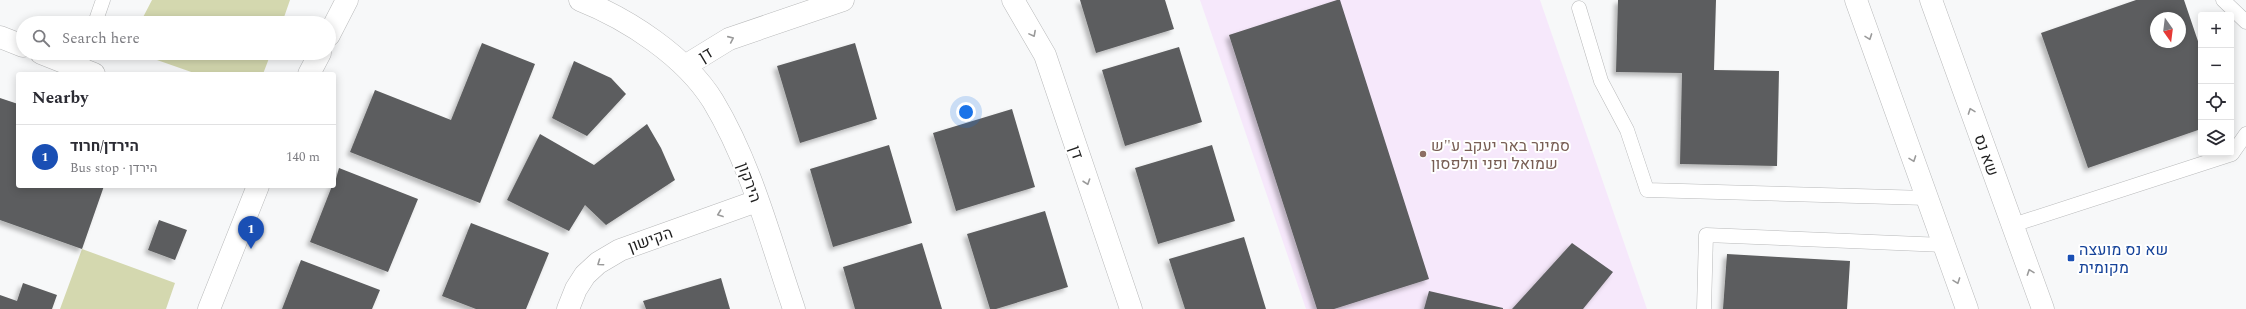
<!DOCTYPE html>
<html lang="en">
<head>
<meta charset="utf-8">
<style>
	:root { --surface:#fff; --page:#f7f7f7; --text:#2b2b33; --muted:#7c7c81; --line:#e1e1e2; --accent:#377e89 }
	body { margin:0; font-family:Spectral,Heebo,serif; background:var(--page); color:var(--text) }
	.controls { position:absolute; right:12px; top:12px; display:grid; overflow:hidden; border-radius:4px; box-shadow:0 2px 10px #0003 }
	.controls button { width:36px; height:36px; display:grid; place-items:center; padding:0; border:0; border-bottom:1px solid var(--line); background:var(--surface); color:var(--text); font:20px sans-serif }
	.compass { position:absolute; left:2150px; top:12px; width:36px; height:36px; border-radius:50%; background:var(--surface); box-shadow:0 2px 10px #0003; rotate:166deg }
	.you { position:absolute; left:966px; top:112px; width:14px; height:14px; margin:-10px; border:3px solid #fff; border-radius:50%; background:#1a73e8; box-shadow:0 0 0 6px #1a73e833 }
	.badge { display:grid; place-items:center; width:26px; height:26px; border-radius:50%; background:var(--accent); color:#fff; font-size:13px; font-weight:700 }
	.pin { position:absolute; translate:-50% -33px; filter:drop-shadow(0 1px 2px #0008) }
	.pin::after { content:''; position:absolute; top:21px; width:14px; height:12px; background:inherit; clip-path:polygon(0 0,100% 0,50% 100%) }
	.list { margin:0; padding:0; list-style:none }
	h2 { display:flex; justify-content:space-between; align-items:center; height:52px; margin:0; padding:0 16px; font-size:17px }
	h2 small { font-size:13px; font-weight:400; color:var(--muted) }
	.list li { display:grid; grid-template-columns:26px 1fr auto; gap:12px; align-items:center; box-sizing:border-box; height:64px; padding:0 16px; border-top:1px solid var(--line) }
	.list b { display:block; font-size:15px; white-space:nowrap }
	.list p { margin:0; font-size:13px; white-space:nowrap; color:var(--muted) }
	.list em { font-size:13px; font-style:normal; color:var(--muted) }
	.icon { flex:none; width:22px; height:22px; fill:none; stroke:currentColor; stroke-width:2; stroke-linecap:round; stroke-linejoin:round }
	.map { position:relative; flex:none; width:2246px; height:309px; overflow:hidden }
	.search { position:absolute; background:var(--surface); box-shadow:0 2px 10px #0003; left:16px; top:16px; width:320px; height:44px; display:flex; align-items:center; gap:10px; box-sizing:border-box; padding:0 14px; border-radius:22px; color:var(--muted); font-size:15px }
	.panel { position:absolute; background:var(--surface); box-shadow:0 2px 10px #0003; left:16px; top:72px; width:320px; height:116px; border-radius:4px }
	.map>svg:first-child { display:block }
</style>
</head>
<body>
<div class="map">
<svg width="2246" height="309" viewBox="0 0 2246 309">
	<defs>
		<filter id="shadow"><feDropShadow dx="-3.5" dy="3.5" stdDeviation="2" flood-color="#0004"/></filter>
	</defs>
	<rect width="100%" height="100%" fill="#f7f8f9"/>
	<!-- industrial -->
	<path fill="#f6e8fb" d="M1200,0H1540L1647,309H1306Z"/>
	<!-- green -->
	<path fill="#d4d8af" d="M152,0H290L282,23H140Z
		M137,53H271L263,74H197Z
		M82,249L175,283L166,309H60Z"/>
	<!-- building -->
	<path fill="#5c5d5e" fill-rule="evenodd" filter="url(#shadow)" d="M1080,0H1165L1174,29L1096,53Z
		M1337,0H1340L1429,279L1334,309H1317L1229,35Z
		M1618,0H1716L1714,70L1779,71L1777,166L1680,164L1682,73L1616,72Z
		M2136,0H2184L2201,50V129L2088,168L2041,33ZM2156,18H2180V42H2156Z
		M482,43L535,64L480,203L350,152L375,90L451,120Z
		M855,43L877,119L800,143L777,66Z
		M1179,47L1202,122L1125,146L1102,70Z
		M574,61L611,78L626,94L587,136L552,118Z
		M0,98L18,104V186H104L82,249L0,220Z
		M1012,109L1035,187L956,211L933,133Z
		M647,124L661,148L675,180L606,225L585,205L569,231L507,200L540,134L594,165Z
		M889,145L912,223L833,247L810,169Z
		M1212,145L1235,221L1158,244L1135,168Z
		M339,168L418,199L388,272L310,242L332,186H334Z
		M1045,211L1068,287L996,309H990L967,234Z
		M159,220L187,230L175,260L148,250Z
		M471,223L549,253L526,309H476L442,296Z
		M1244,237L1266,309H1185L1169,259Z
		M922,243L942,309H855L843,267Z
		M1572,243L1613,272L1583,309H1512Z
		M1727,254L1850,261L1847,309H1723Z
		M301,260L380,290L372,309H282Z
		M721,278L730,309H646L643,301Z
		M23,283L57,295L52,309H0V295L17,301Z
		M1429,291L1503,308V309H1424Z"/>
	<g fill="none" stroke-linecap="round" stroke-linejoin="round">
		<defs>
			<path id="service" d="M2223,0L2246,22
				M1579,8L1601,81L1627,130L1647,190L1927,198
				M95,23L103,0
				M79,68L85,53
				M2013,225L2232,154L2246,134
				M1704,309L1706,235L1944,245"/>
			<path id="minor" d="M580,0C628,19 685,56 713,101C751,164 770,239 794,309
				M1013,0L1045,55L1131,309
				M329,35L347,0
				M0,37L23,46
				M41,53L94,74
				M685,66L729,39L843,0
				M309,74L320,53
				M209,309L258,186
				M568,309L576,289L585,275L598,263L620,250L757,201"/>
			<path id="tertiary" d="M1856,0L1967,309
				M1931,0L2043,309"/>
		</defs>
		<!-- service casing -->
		<use href="#service" stroke="#b8b9ba" stroke-width="15"/>
		<!-- minor casing -->
		<use href="#minor" stroke="#b8b9ba" stroke-width="23"/>
		<!-- tertiary casing -->
		<use href="#tertiary" stroke="#b8b9ba" stroke-width="23"/>
		<!-- service -->
		<use href="#service" stroke="#fff" stroke-width="14"/>
		<!-- minor -->
		<use href="#minor" stroke="#fff" stroke-width="22"/>
		<!-- tertiary -->
		<use href="#tertiary" stroke="#fff" stroke-width="22"/>
	</g>
	<!-- one-way arrows -->
	<defs><path id="oneway-chevron" d="M-2-3.5L2.5 0L-2 3.5" fill="none" stroke-width="1.6" stroke-linecap="round" stroke-linejoin="round"/></defs>
	<g stroke="#9a9a9a">
		<use href="#oneway-chevron" transform="translate(1033 34) rotate(62)"/>
		<use href="#oneway-chevron" transform="translate(1869 37) rotate(70)"/>
		<use href="#oneway-chevron" transform="translate(731 39) rotate(-24)"/>
		<use href="#oneway-chevron" transform="translate(1971 111) rotate(-110)"/>
		<use href="#oneway-chevron" transform="translate(1913 159) rotate(70)"/>
		<use href="#oneway-chevron" transform="translate(1087 182) rotate(71)"/>
		<use href="#oneway-chevron" transform="translate(720 214) rotate(160)"/>
		<use href="#oneway-chevron" transform="translate(600 263) rotate(145)"/>
		<use href="#oneway-chevron" transform="translate(2030 272) rotate(-110)"/>
		<use href="#oneway-chevron" transform="translate(1957 281) rotate(70)"/>
	</g>
	<!-- markers -->
	<circle fill="#8d6e63" stroke="#fff" stroke-width="1.5" cx="1423" cy="154" r="4"/>
	<rect fill="#1a4fb4" stroke="#fff" stroke-width="1.5" x="2067" y="254" width="8" height="8" rx="2"/>
	<g text-anchor="middle" stroke-width="4" stroke-linejoin="round" paint-order="stroke">
		<!-- street labels -->
		<g font-size="16" fill="#1f1f1f" stroke="#fff">
			<text transform="translate(705 54) rotate(-31)" y="6">דן</text>
			<text transform="translate(1077 152) rotate(71)" y="6">דן</text>
			<text transform="translate(1987 155) rotate(70)" y="6">שא נס</text>
			<text transform="translate(750 182) rotate(70)" y="6">הירקון</text>
			<text transform="translate(650 239) rotate(-20)" y="6">הקישון</text>
		</g>
		<!-- education labels -->
		<g font-size="16" fill="#785e54" stroke="#fff" text-anchor="start">
			<text x="1431" y="151">סמינר באר יעקב ע"ש<tspan x="1431" dy="18">שמואל ופני וולפסון</tspan></text>
		</g>
		<!-- transit labels -->
		<g font-size="16" fill="#164399" stroke="#fff" text-anchor="start">
			<text x="2079" y="255">שא נס מועצה<tspan x="2079" dy="18">מקומית</tspan></text>
		</g>
	</g>
</svg>
<div class="controls">
<button>+</button>
<button>−</button>
<button><svg class="icon" aria-label="locate" viewBox="0 0 24 24"><circle cx="12" cy="12" r="6"/><path d="M12 2v4M12 18v4M2 12h4M18 12h4"/></svg></button>
<button><svg class="icon" aria-label="layers" viewBox="0 0 24 24"><path d="M12 4l9 5-9 5-9-5zM3 14l9 5 9-5"/></svg></button>
</div>
<svg class="compass" viewBox="-18 -18 36 36"><path d="M0-13l5 13h-10z" fill="#e53935"/><path d="M0 13l5-13h-10z" fill="#7c7c81"/></svg>
<div class="you"></div>
<div class="pin badge" style="left:251px;top:249px;background:#1a4fb4">1</div>
<div class="search"><svg class="icon" aria-label="search" viewBox="0 0 24 24"><circle cx="10" cy="10" r="6"/><path d="M15 15l6 6"/></svg>Search here</div>
<section class="panel">
<h2>Nearby<small></small></h2>
<ul class="list">
<li><span class="badge" style="background:#1a4fb4">1</span><div><b>הירדן/חרוד</b><p>Bus stop · הירדן</p></div><em>140 m</em></li>
</ul>
</section>
</div>
</body>
</html>
